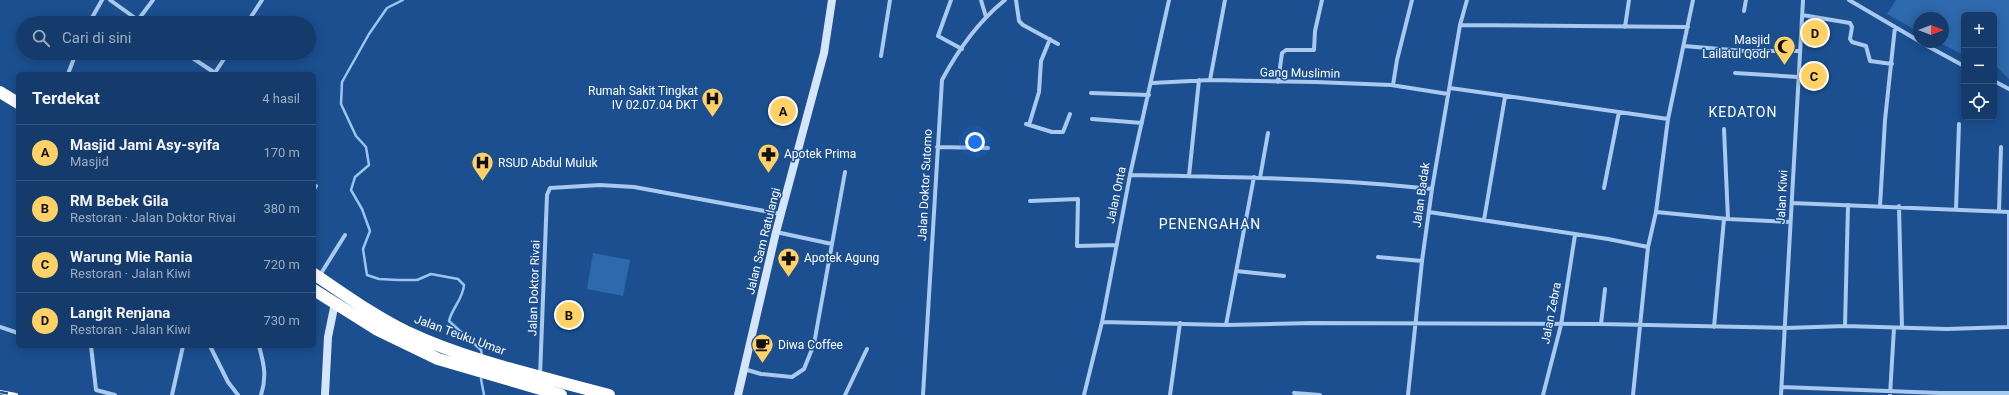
<!DOCTYPE html>
<html lang="id">
<head>
<meta charset="utf-8">
<style>
	:root { --surface:#143b6b; --page:#214673; --text:#f1f3f6; --muted:#9dadc1; --line:#33557e; --accent:#ffd166 }
	body { margin:0; font-family:Roboto,sans-serif; background:var(--page); color:var(--text) }
	.controls { position:absolute; right:12px; top:12px; display:grid; overflow:hidden; border-radius:6px; box-shadow:0 2px 10px #0003 }
	.controls button { width:36px; height:36px; display:grid; place-items:center; padding:0; border:0; border-bottom:1px solid var(--line); background:var(--surface); color:var(--text); font:20px sans-serif }
	.compass { position:absolute; left:1913px; top:12px; width:36px; height:36px; border-radius:50%; background:var(--surface); box-shadow:0 2px 10px #0003; rotate:90deg }
	.you { position:absolute; left:975px; top:142px; width:14px; height:14px; margin:-10px; border:3px solid #fff; border-radius:50%; background:#1a73e8; box-shadow:0 0 0 6px #1a73e833 }
	.badge { display:grid; place-items:center; width:26px; height:26px; border-radius:50%; background:var(--accent); color:#111; font-size:13px; font-weight:700 }
	.pin { position:absolute; translate:-50% -50%; border:2px solid #fff; box-shadow:0 1px 4px #0006 }
	.list { margin:0; padding:0; list-style:none }
	h2 { display:flex; justify-content:space-between; align-items:center; height:52px; margin:0; padding:0 16px; font-size:17px }
	h2 small { font-size:13px; font-weight:400; color:var(--muted) }
	.list li { display:grid; grid-template-columns:26px 1fr auto; gap:12px; align-items:center; box-sizing:border-box; height:56px; padding:0 16px; border-top:1px solid var(--line) }
	.list b { display:block; font-size:15px; white-space:nowrap }
	.list p { margin:0; font-size:13px; white-space:nowrap; color:var(--muted) }
	.list em { font-size:13px; font-style:normal; color:var(--muted) }
	.icon { flex:none; width:22px; height:22px; fill:none; stroke:currentColor; stroke-width:2; stroke-linecap:round; stroke-linejoin:round }
	.map { position:relative; flex:none; width:2009px; height:395px; overflow:hidden }
	.search { position:absolute; background:var(--surface); box-shadow:0 2px 10px #0003; left:16px; top:16px; width:300px; height:44px; display:flex; align-items:center; gap:10px; box-sizing:border-box; padding:0 14px; border-radius:22px; color:var(--muted); font-size:15px }
	.panel { position:absolute; background:var(--surface); box-shadow:0 2px 10px #0003; left:16px; top:72px; width:300px; height:276px; border-radius:6px }
	.map>svg:first-child { display:block }
</style>
</head>
<body>
<div class="map">
<svg width="2009" height="395" viewBox="0 0 2009 395">
	<rect width="100%" height="100%" fill="#1b4f8f"/>
	<!-- green -->
	<path fill="#2e69ad" d="M1896,0H2009V79L1994,64V15H1964V55L1938,42H1943V18H1919V32L1887,14Z
		M593,253L630,260L623,296L587,289Z"/>
	<g fill="none" stroke-linecap="round" stroke-linejoin="round">
		<!-- stream -->
		<path stroke="#9cc4f0" stroke-width="2.5" d="M403,0L387,8L369,34L342,82L341,104L356,136L366,147L369,165L355,177L351,190L362,209L370,231L363,249L367,275L379,279L398,280H417L431,274L458,279L464,285C463,299 452,308 449,321L481,350L482,356
			M481,379L484,395"/>
		<!-- street -->
		<path stroke="#a9c9ee" stroke-width="4" d="M110,0L142,23
			M951,0L938,36L962,49
			M981,0L986,17
			M1016,0L1019,21L1023,25L1058,44
			M1849,0L1919,41
			M1744,11L1746,0
			M1802,15L1850,23L1852,27L1850,39L1852,42L1866,46L1870,61L1892,64
			M138,20L153,0
			M89,23L102,0
			M247,23L262,0
			M1460,25L1688,27
			M1625,27L1629,0
			M1920,42L1964,66
			M1684,46L1744,51H1800
			M185,53L215,73
			M881,56L890,0
			M1735,73L1798,77
			M68,74L76,53
			M214,74L228,53
			M1210,80L1225,0
			M1994,81L2009,89
			M1278,82L1282,53L1286,50H1314L1315,31L1322,0
			M1152,83L1210,80L1315,82L1391,85L1448,94
			M1393,85L1397,60L1412,0
			M1450,88L1668,119
			M1091,93L1149,95
			M1092,119L1142,123
			M1026,124L1052,132H1063L1070,114
			M1029,125L1039,92L1041,61L1050,39
			M1724,129L1728,219
			M937,147L988,148
			M1130,175C1231,177 1331,178 1432,189
			M1189,176L1199,80
			M1260,178L1268,133
			M1604,188L1619,112
			M314,189L316,186
			M1030,201L1078,199L1077,246L1117,245
			M1792,203L2009,212
			M1880,206L1885,120L1895,27
			M1899,206L1902,328
			M1956,209L1959,124
			M1999,211L2001,147
			M1429,212L1608,239L1648,247
			M1656,212L1728,219L1790,222
			M2009,212V327
			M1484,220L1505,97
			M832,244L845,172
			M1378,257L1422,261
			M1236,271L1284,276
			M320,275L345,235
			M1102,322L1226,325L1312,323L1601,324L1786,328L1845,326L1947,329L2008,327
			M1601,324L1605,289
			M1226,325L1254,177
			M1845,326L1848,205
			M0,327L18,333
			M1714,327L1724,219
			M91,346L96,390L115,395
			M210,346L228,382L238,395
			M259,346C264,364 267,377 261,395
			M744,369L761,374L792,377L804,369L814,344L832,244L776,232
			M540,376L547,195L550,188L600,185L634,187L781,214
			M1782,387L1940,393H2009
			M1294,393L1320,395
			M172,395L183,346
			M845,395L867,349
			M923,395L942,80C958,50 979,21 1005,0
			M1084,395L1102,322L1130,175L1169,0
			M1170,395L1180,323
			M1408,395L1422,261L1432,189L1460,25L1467,0
			M1543,395L1561,325L1575,235
			M1633,395L1648,247L1656,212L1668,119L1693,0
			M1781,395L1803,0
			M1890,395L1894,328"/>
		<!-- secondary -->
		<path stroke="#d6e6fa" stroke-width="8" d="M325,395L328,337L335,303
			M738,395L776,232L824,53L832,0"/>
		<!-- highway -->
		<path stroke="#fff" stroke-width="12" d="M0,92L18,103
			M314,274C344,294 374,316 407,332C468,361 543,377 609,395
			M314,290L376,329L438,359L561,395"/>
		<defs>
			<path id="rail" d="M0,392L16,395"/>
		</defs>
		<!-- rail casing -->
		<use href="#rail" stroke="#fff" stroke-width="4"/>
		<!-- rail -->
		<use href="#rail" stroke="#1b4f8f" stroke-width="2.5" stroke-dasharray="8" stroke-linecap="butt"/>
	</g>
	<!-- icons -->
	<defs>
		<symbol id="mosque-pin" viewBox="-11 -11 22 30"><path d="M0 17L-7.5 6A9.5 9.5 0 1 1 7.5 6Z" fill="#ffd166" stroke="#1b4f8f"/><path d="M3.5-4.9A6 6 0 1 0 3.5 4.9A5 5 0 1 1 3.5-4.9Z" fill="#111"/></symbol>
		<symbol id="hospital-pin" viewBox="-11 -11 22 30"><path d="M0 17L-7.5 6A9.5 9.5 0 1 1 7.5 6Z" fill="#ffd166" stroke="#1b4f8f"/><path d="M-5-5h3v3.5h4V-5h3V5h-3V1.5h-4V5h-3Z" fill="#111"/></symbol>
		<symbol id="pharmacy-pin" viewBox="-11 -11 22 30"><path d="M0 17L-7.5 6A9.5 9.5 0 1 1 7.5 6Z" fill="#ffd166" stroke="#1b4f8f"/><path d="M-2-6h4v4h4v4h-4v4h-4v-4h-4v-4h4Z" fill="#111"/></symbol>
		<symbol id="cafe-pin" viewBox="-11 -11 22 30"><path d="M0 17L-7.5 6A9.5 9.5 0 1 1 7.5 6Z" fill="#ffd166" stroke="#1b4f8f"/><path d="M-5.5-4.5H6V0H3Q3 3.5 0 3.5H-2.5Q-5.5 3.5-5.5 0ZM3-3.2v2h1.7v-2ZM-6 4.5H4V6H-6Z" fill="#111"/></symbol>
	</defs>
	<g fill-rule="evenodd">
		<use href="#mosque-pin" x="1772" y="34" width="25" height="34"/>
		<use href="#hospital-pin" x="700" y="86" width="25" height="34"/>
		<use href="#pharmacy-pin" x="756" y="142" width="25" height="34"/>
		<use href="#hospital-pin" x="470" y="150" width="25" height="34"/>
		<use href="#pharmacy-pin" x="776" y="246" width="25" height="34"/>
		<use href="#cafe-pin" x="750" y="332" width="25" height="34"/>
	</g>
	<g text-anchor="middle" stroke-width="3" stroke-linejoin="round" paint-order="stroke">
		<!-- poi labels -->
		<g font-size="12" fill="#fff" stroke="#1b4f8f" text-anchor="start">
			<text x="1770" y="44" text-anchor="end">Masjid<tspan x="1770" dy="14">Lailatul Qodr</tspan></text>
			<text x="698" y="95" text-anchor="end">Rumah Sakit Tingkat<tspan x="698" dy="14">IV 02.07.04 DKT</tspan></text>
			<text x="784" y="158">Apotek Prima</text>
			<text x="498" y="167">RSUD Abdul Muluk</text>
			<text x="804" y="262">Apotek Agung</text>
			<text x="778" y="349">Diwa Coffee</text>
		</g>
		<!-- street labels -->
		<g font-size="12" fill="#fff" stroke="#1b4f8f">
			<text transform="translate(1300 73) rotate(1)" y="4">Gang Muslimin</text>
			<text transform="translate(925 185) rotate(-87)" y="4">Jalan Doktor Sutomo</text>
			<text transform="translate(1116 195) rotate(-78)" y="4">Jalan Onta</text>
			<text transform="translate(1421 195) rotate(-82)" y="4">Jalan Badak</text>
			<text transform="translate(1782 197) rotate(-87)" y="4">Jalan Kiwi</text>
			<text transform="translate(763 241) rotate(-76)" y="4">Jalan Sam Ratulangi</text>
			<text transform="translate(534 288) rotate(-88)" y="4">Jalan Doktor Rivai</text>
			<text transform="translate(1551 313) rotate(-79)" y="4">Jalan Zebra</text>
			<text transform="translate(460 335) rotate(20)" y="4">Jalan Teuku Umar</text>
		</g>
		<!-- quarter labels -->
		<g font-size="14" letter-spacing="1" fill="#fff" stroke="#1b4f8f">
			<text x="1743" y="117">KEDATON</text>
			<text x="1210" y="229">PENENGAHAN</text>
		</g>
	</g>
</svg>
<div class="controls">
<button>+</button>
<button>−</button>
<button><svg class="icon" aria-label="locate" viewBox="0 0 24 24"><circle cx="12" cy="12" r="6"/><path d="M12 2v4M12 18v4M2 12h4M18 12h4"/></svg></button>
</div>
<svg class="compass" viewBox="-18 -18 36 36"><path d="M0-13l5 13h-10z" fill="#e53935"/><path d="M0 13l5-13h-10z" fill="#9dadc1"/></svg>
<div class="you"></div>
<div class="pin badge" style="left:783px;top:111px">A</div>
<div class="pin badge" style="left:569px;top:315px">B</div>
<div class="pin badge" style="left:1814px;top:76px">C</div>
<div class="pin badge" style="left:1815px;top:33px">D</div>
<div class="search"><svg class="icon" aria-label="search" viewBox="0 0 24 24"><circle cx="10" cy="10" r="6"/><path d="M15 15l6 6"/></svg>Cari di sini</div>
<section class="panel">
<h2>Terdekat<small>4 hasil</small></h2>
<ul class="list">
<li><span class="badge">A</span><div><b>Masjid Jami Asy-syifa</b><p>Masjid</p></div><em>170 m</em></li>
<li><span class="badge">B</span><div><b>RM Bebek Gila</b><p>Restoran · Jalan Doktor Rivai</p></div><em>380 m</em></li>
<li><span class="badge">C</span><div><b>Warung Mie Rania</b><p>Restoran · Jalan Kiwi</p></div><em>720 m</em></li>
<li><span class="badge">D</span><div><b>Langit Renjana</b><p>Restoran · Jalan Kiwi</p></div><em>730 m</em></li>
</ul>
</section>
</div>
</body>
</html>
